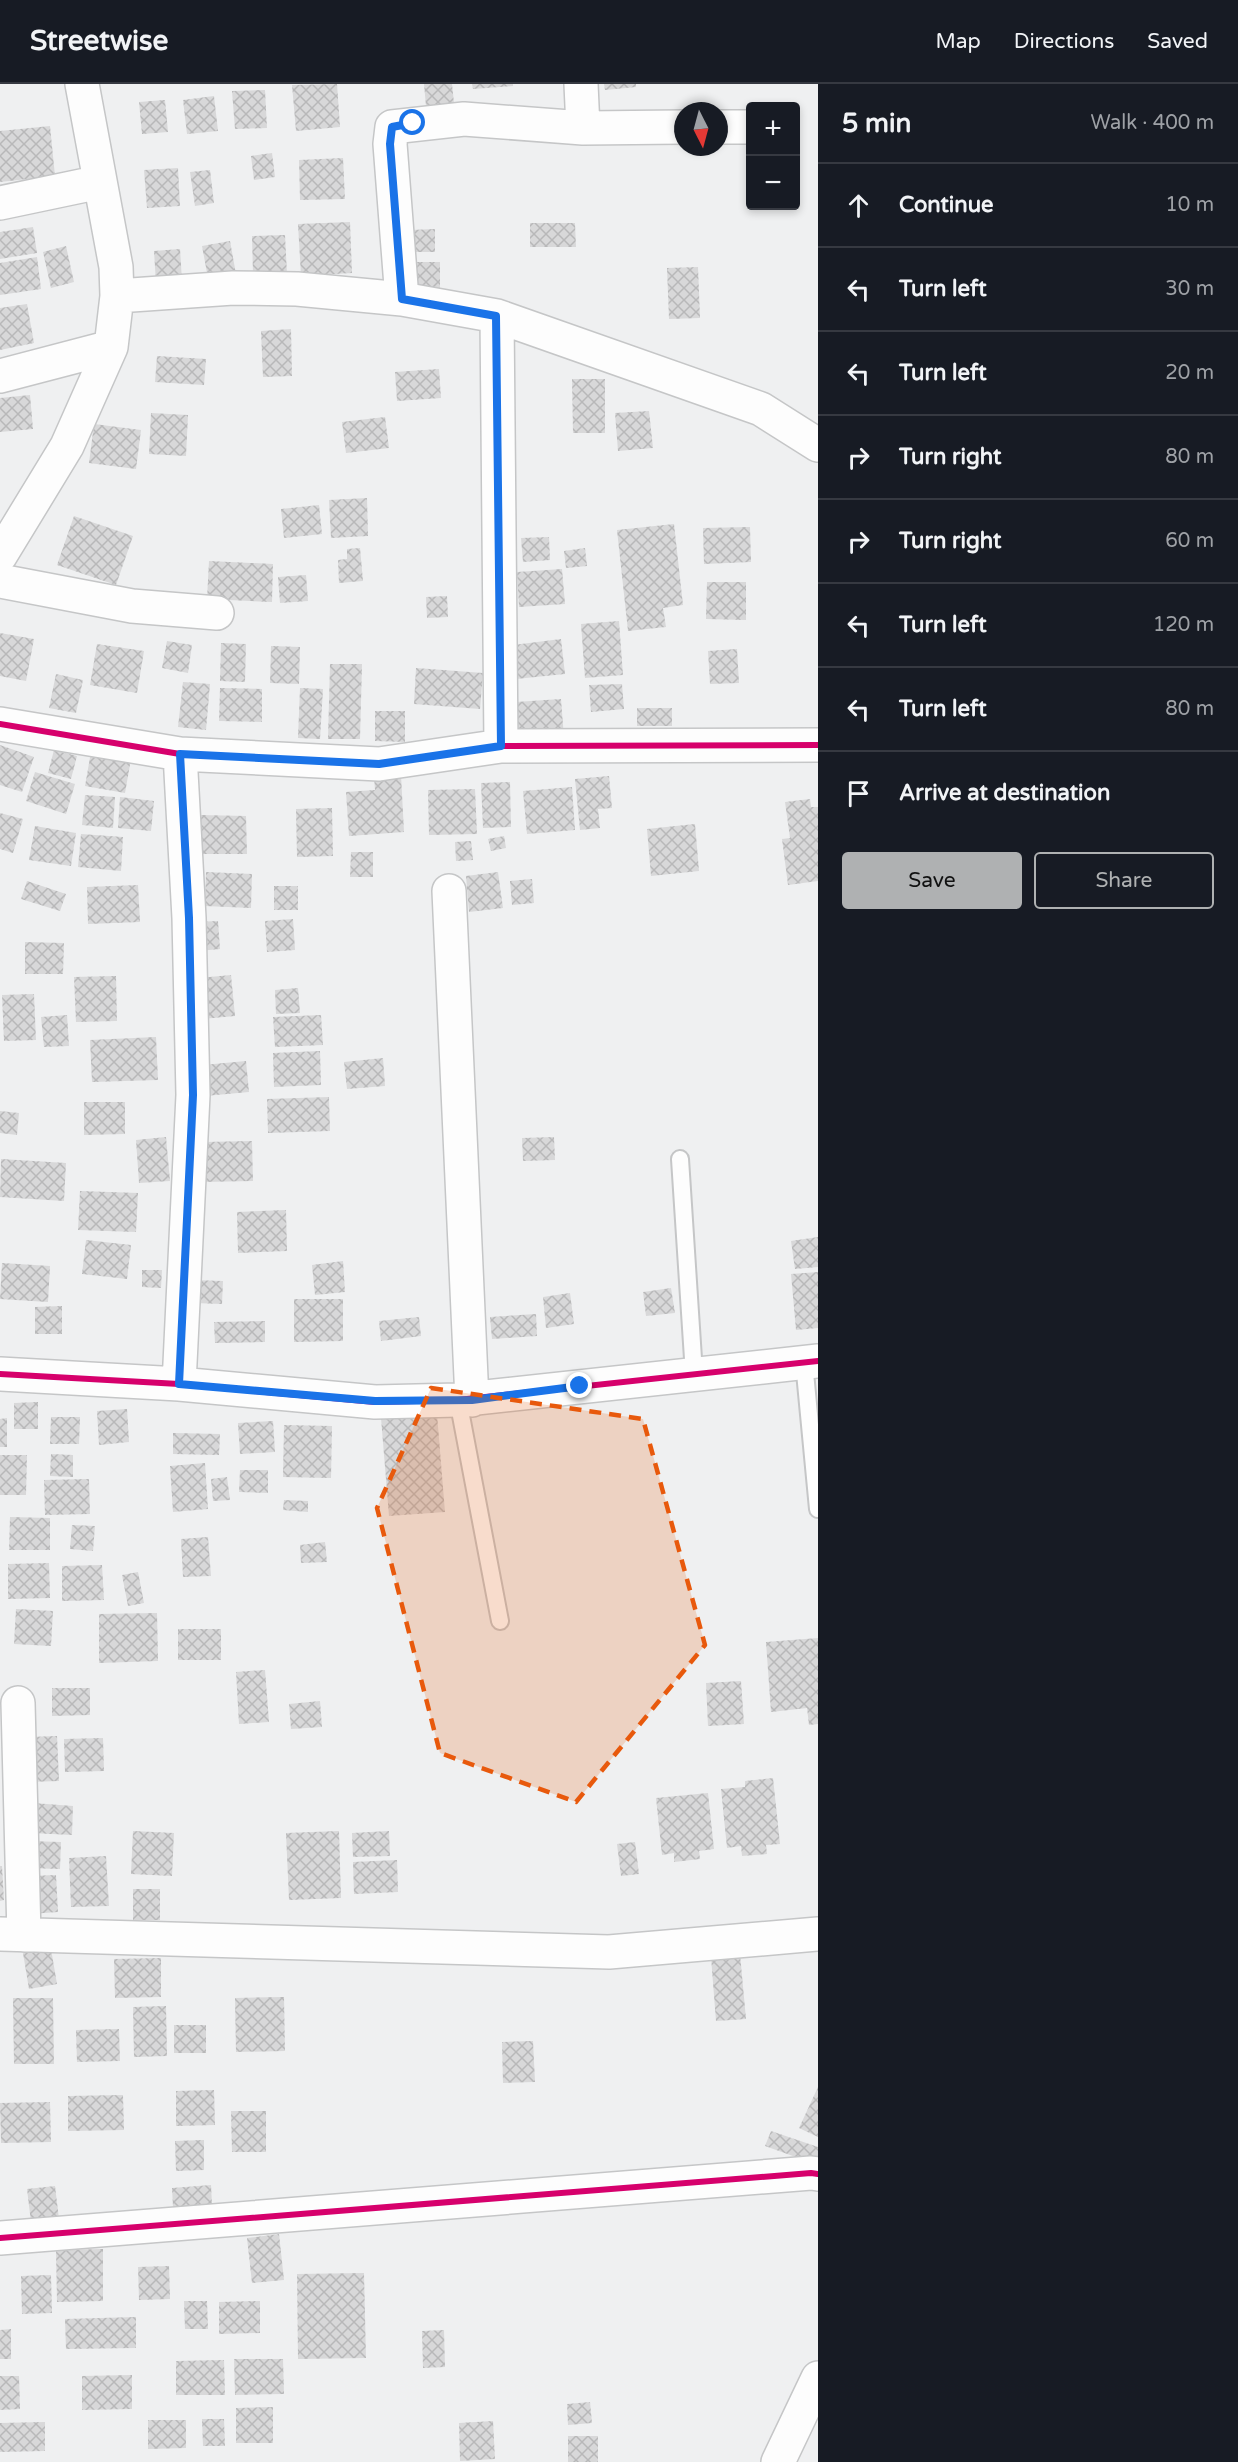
<!DOCTYPE html>
<html lang="en">
<head>
<meta charset="utf-8">
<style>
	:root { --surface:#171b24; --page:#242831; --text:#f1f3f6; --muted:#9ea1a6; --line:#363941; --accent:#afb1b2 }
	body { margin:0; font-family:"Varela Round",sans-serif; background:var(--page); color:var(--text) }
	.controls { position:absolute; right:18px; top:18px; display:grid; overflow:hidden; border-radius:6px; box-shadow:0 3px 9px #0003 }
	.controls button { width:54px; height:54px; display:grid; place-items:center; padding:0; border:0; border-bottom:2px solid var(--line); background:var(--surface); color:var(--text); font:30px sans-serif }
	.compass { position:absolute; left:674px; top:18px; width:54px; height:54px; border-radius:50%; background:var(--surface); box-shadow:0 3px 9px #0003; rotate:174deg }
	.stop { position:absolute; width:18px; height:18px; margin:-14px; border:4px solid #1a73e8; border-radius:50%; background:#fff }
	.stop.end { background:#1a73e8; border-color:#fff; box-shadow:0 2px 6px #0008 }
	.list { margin:0; padding:0; list-style:none }
	h2 { display:flex; justify-content:space-between; align-items:center; height:78px; margin:0; padding:0 24px; font-size:26px }
	h2 small { font-size:20px; font-weight:400; color:var(--muted) }
	.list li { display:grid; grid-template-columns:39px 1fr auto; gap:18px; align-items:center; box-sizing:border-box; height:84px; padding:0 24px; border-top:2px solid var(--line) }
	.list b { display:block; font-size:22px; white-space:nowrap }
	.list em { font-size:20px; font-style:normal; color:var(--muted) }
	.actions { display:flex; gap:12px; padding:18px 24px }
	.actions a { flex:1; padding:14px 0; border:2px solid var(--accent); border-radius:6px; text-align:center; font-size:21px; color:var(--accent) }
	.actions .main { background:var(--accent); color:#111 }
	.icon { flex:none; width:33px; height:33px; fill:none; stroke:currentColor; stroke-width:2; stroke-linecap:round; stroke-linejoin:round }
	.map { position:relative; flex:none; width:818px; height:2378px; overflow:hidden }
	header { display:flex; align-items:center; gap:36px; box-sizing:border-box; height:84px; padding:0 30px; background:var(--surface); border-bottom:2px solid var(--line) }
	header strong { font-size:28px }
	nav { display:flex; gap:33px; margin-inline-start:auto; font-size:21px }
	main { display:flex }
	aside { flex:1; background:var(--surface) }
	.map>svg:first-child { display:block }
</style>
</head>
<body>
<header>
<strong>Streetwise</strong>
<nav><a>Map</a><a>Directions</a><a>Saved</a></nav>
</header>
<main>
<div class="map">
<svg width="818" height="2378" viewBox="0 0 818 2378">
	<defs>
		<pattern id="building-cross-hatch" width="8" height="8" patternUnits="userSpaceOnUse" patternTransform="scale(1.5)"><rect width="8" height="8" fill="#d8d8d9"/><path d="M0 0l8 8M0 8l8-8" fill="none" stroke="#b8b8b9"/></pattern>
	</defs>
	<rect width="100%" height="100%" fill="#eff0f1"/>
	<!-- building -->
	<path fill="url(#building-cross-hatch)" d="M337,0L340,43L296,47L292,1Z
		M424,0H452L454,19L426,22Z
		M472,0H513V2L473,5Z
		M604,0H636V3L605,6Z
		M265,6L267,44L235,45L232,7Z
		M214,12L218,47L187,50L183,16Z
		M165,16L168,48L142,50L139,18Z
		M50,42L55,92L0,98V47Z
		M272,69L275,93L254,96L251,72Z
		M343,74L345,115L300,116L299,76Z
		M178,84L180,122L147,124L144,86Z
		M210,86L214,119L195,122L190,88Z
		M350,138L352,189L301,192L298,140Z
		M530,139H575L576,163H530Z
		M33,143L37,169L0,175V148Z
		M435,145V168H410V146Z
		M285,151L287,190L253,191L252,152Z
		M230,157L236,190L208,194L202,162Z
		M66,162L74,198L51,204L43,168Z
		M180,165L182,197L156,199L154,167Z
		M37,173L41,205L0,211V179Z
		M410,178H440V212H410Z
		M698,183L700,234L669,235L667,184Z
		M27,220L34,259L0,266V224Z
		M291,245L292,292L263,293L261,247Z
		M157,272L206,275L204,301L155,298Z
		M439,285L441,314L397,317L395,288Z
		M572,295H605V349H573Z
		M30,311L33,345L0,348V314Z
		M649,327L653,364L618,367L615,329Z
		M151,329L188,331L186,372L149,370Z
		M385,333L389,364L346,369L342,338Z
		M94,340L141,346L136,385L89,379Z
		M367,414L368,452L331,454L329,416Z
		M319,421L322,450L284,454L281,425Z
		M74,432L133,452L116,501L57,481Z
		M674,440L683,521L663,524L666,543L628,547L617,446Z
		M750,443L751,478L704,480L703,444Z
		M549,453L550,476L523,478L521,454Z
		M360,464L363,497L339,499L338,476L347,475V465Z
		M585,464L587,482L566,484L564,467Z
		M209,477L273,480L272,518L207,515Z
		M562,485L565,520L519,523L517,488Z
		M306,491L308,517L280,519L278,493Z
		M707,498H746V536L706,535Z
		M447,512L448,533L427,534L426,513Z
		M619,537L623,591L585,594L581,540Z
		M0,549L34,555L26,597L0,592Z
		M561,555L565,590L516,595L513,561Z
		M167,557L192,561L188,589L162,584Z
		M221,559L246,560L245,598L220,597Z
		M97,560L144,567L137,609L90,601Z
		M271,562L300,563L299,600L270,599Z
		M737,565L739,599L710,600L708,567Z
		M330,580H362L360,655H328Z
		M416,584L483,589L480,625L414,620Z
		M56,590L83,596L76,629L49,624Z
		M183,598L210,600L206,646L178,643Z
		M622,600L624,625L591,628L589,601Z
		M220,604L262,605V638L219,637Z
		M300,604L323,605L320,655L298,654Z
		M561,615L564,654L520,658L516,618Z
		M637,624H672V642H637Z
		M375,627H405V658L375,657Z
		M0,661L34,673L22,708L0,701Z
		M54,666L77,672L71,695L48,689Z
		M91,668L131,675L125,709L85,702Z
		M35,688L75,700L66,730L26,717Z
		M401,691L404,748L349,752L346,708L375,706L374,693Z
		M609,692L612,724L598,725L600,744L580,746L575,695Z
		M510,698L511,743L483,744L481,699Z
		M572,703L575,746L527,750L523,707Z
		M475,705L477,750L429,751L428,706Z
		M85,711L115,713L113,744L82,741Z
		M120,713L154,717L151,747L118,744Z
		M810,715L811,723H818V797L788,801L782,755L790,754L785,718Z
		M332,724L333,772L297,773L296,725Z
		M0,729L23,735L13,769L0,765Z
		M200,731L246,732L247,770H199Z
		M695,740L699,787L651,792L647,745Z
		M35,742L76,749L71,782L29,776Z
		M81,750L123,753L121,787L78,783Z
		M504,752L506,764L491,767L488,755Z
		M471,757L473,776L456,777L455,758Z
		M351,768H373V793H350Z
		M206,788L252,790L251,824L205,822Z
		M498,788L503,824L469,828L466,792Z
		M532,795L534,819L512,821L510,797Z
		M27,797L66,810L60,827L21,815Z
		M138,801L140,838L88,840L87,803Z
		M274,802H298V826H274Z
		M293,835L295,866L267,868L265,837Z
		M218,837L220,865L198,867L195,838Z
		M25,858L64,859L63,890H25Z
		M231,891L235,932L202,935L199,894Z
		M116,892L117,937L76,938L74,893Z
		M298,904L300,929L276,930L275,906Z
		M34,910L36,956L4,957L2,911Z
		M67,931L69,962L44,963L41,933Z
		M321,931L323,961L275,963L273,933Z
		M156,953L158,996L92,998L90,956Z
		M320,967L321,1001L274,1003L273,969Z
		M383,974L385,1002L347,1005L344,978Z
		M246,977L249,1008L205,1012L203,981Z
		M329,1013L330,1047L268,1049L267,1015Z
		M84,1018H125V1050L84,1051Z
		M0,1027L19,1029L17,1051L0,1049Z
		M166,1053L170,1097L139,1099L136,1056Z
		M554,1053L555,1076L523,1077L522,1054Z
		M252,1057L253,1097L203,1098V1058Z
		M1,1075L66,1079L64,1117L0,1113Z
		M80,1107L138,1109L136,1148L78,1146Z
		M286,1126L287,1167L238,1169L237,1128Z
		M818,1153V1183L795,1185L791,1157Z
		M86,1156L131,1161L127,1195L82,1190Z
		M343,1177L345,1208L315,1211L312,1181Z
		M2,1179L50,1182L48,1218L0,1215Z
		M142,1186H162L161,1204L142,1203Z
		M818,1188V1244L796,1246L791,1190Z
		M194,1196L223,1197L222,1220L194,1219Z
		M671,1204L675,1229L646,1232L643,1208Z
		M570,1209L574,1240L546,1244L543,1213Z
		M294,1215H343V1257L294,1258Z
		M62,1222V1250H35V1223Z
		M536,1230L537,1252L492,1255L490,1233Z
		M419,1233L421,1252L381,1257L379,1237Z
		M265,1237V1258L215,1259L214,1238Z
		M38,1318V1345H14V1319Z
		M127,1325L129,1358L99,1361L97,1327Z
		M437,1330L445,1428L389,1432L381,1334Z
		M51,1333H80L79,1360H50Z
		M7,1334V1363H0V1335Z
		M273,1337L275,1368L240,1370L238,1339Z
		M284,1341L332,1342L331,1394L283,1393Z
		M173,1349L220,1350L219,1371L173,1370Z
		M51,1370L73,1371V1393L50,1392Z
		M0,1371H27L26,1411H0Z
		M205,1379L208,1425L173,1428L170,1382Z
		M240,1386H268V1409L239,1408Z
		M227,1393L230,1416L213,1417L211,1395Z
		M89,1395L90,1430L45,1431L44,1396Z
		M284,1416L308,1417V1428L283,1426Z
		M10,1433L50,1434V1466H9Z
		M72,1441L95,1442L93,1467L70,1465Z
		M208,1453L211,1492L183,1493L181,1455Z
		M325,1458L327,1478L301,1479L300,1461Z
		M49,1479L50,1514L8,1515V1480Z
		M102,1481L104,1516L62,1517V1482Z
		M138,1488L144,1519L128,1522L122,1491Z
		M16,1525L53,1527L51,1562L14,1560Z
		M157,1529L158,1577L99,1579V1530Z
		M178,1545H221V1576H178Z
		M818,1554V1640L809,1641L807,1624L771,1628L766,1558Z
		M265,1586L269,1638L239,1640L236,1588Z
		M741,1597L744,1640L708,1642L706,1599Z
		M52,1604H90V1631L52,1632Z
		M320,1617L322,1643L291,1645L289,1620Z
		M57,1652L59,1697L29,1698L27,1653Z
		M103,1654L104,1687L65,1688L64,1655Z
		M773,1694L780,1760L766,1761L767,1770L742,1772L741,1762L727,1764L721,1705L745,1703V1697Z
		M708,1709L714,1765L699,1767L700,1775L674,1778V1769L662,1771L656,1714Z
		M33,1719L73,1722L72,1751L31,1749Z
		M133,1747L174,1749L172,1792L131,1790Z
		M339,1747L341,1814L289,1816L286,1749Z
		M389,1747L390,1772L353,1773L352,1749Z
		M27,1757L61,1758L60,1785L26,1784Z
		M635,1758L639,1790L621,1792L617,1760Z
		M106,1772L109,1822L71,1823L69,1774Z
		M397,1776L398,1808L354,1810L353,1778Z
		M0,1782H2L4,1816L0,1817Z
		M56,1791L58,1828L30,1830L28,1792Z
		M133,1805H160V1836H133Z
		M51,1865L57,1900L29,1905L23,1869Z
		M740,1870L746,1935L716,1937L711,1873Z
		M161,1874V1913L115,1914L114,1875Z
		M284,1913L285,1967L236,1968L235,1914Z
		M13,1914H53L54,1980H14Z
		M166,1922L167,1972L134,1973L133,1923Z
		M174,1941H206V1969H174Z
		M119,1945L120,1977L77,1978L76,1946Z
		M533,1957L535,1998L503,1999L502,1958Z
		M818,2003V2053L799,2044Z
		M214,2006L215,2041L176,2042V2007Z
		M123,2011L124,2046L68,2047V2012Z
		M50,2018L51,2058L1,2059L0,2019Z
		M231,2027H266V2068H232Z
		M771,2047L818,2063V2081L765,2062Z
		M204,2056V2086L176,2087L175,2057Z
		M211,2101L212,2121L173,2123L172,2104Z
		M55,2102L59,2135L31,2138L27,2105Z
		M279,2150L284,2196L252,2199L247,2154Z
		M103,2165V2217L57,2218L56,2166Z
		M169,2182L170,2215L139,2216L138,2183Z
		M364,2189L366,2274L298,2275L297,2190Z
		M51,2191L52,2229L22,2230L21,2192Z
		M184,2217H207L208,2245H185Z
		M260,2217V2249L219,2250V2218Z
		M136,2233V2264L66,2265L65,2235Z
		M11,2245V2275H0V2246Z
		M444,2246L445,2283L423,2284L422,2247Z
		M234,2275H283L284,2310L235,2311Z
		M224,2276L225,2311H176V2277Z
		M132,2291V2325L82,2326V2292Z
		M0,2292H19L20,2325L0,2326Z
		M590,2318L592,2339L568,2341L567,2320Z
		M273,2323V2359H236V2324Z
		M202,2335H224L225,2362H203Z
		M148,2336H186V2364L148,2365Z
		M493,2337L495,2375L460,2377L459,2339Z
		M45,2338V2367L0,2368V2339Z
		M568,2352H598V2378H568Z"/>
	<g fill="none" stroke-linecap="round" stroke-linejoin="round">
		<defs>
			<path id="service" d="M680,1075L694,1290
				M804,1278L818,1425
				M458,1316L500,1537"/>
			<path id="minor" d="M581,0L583,44
				M719,43H749
				M0,119L100,98
				M117,212L233,204L297,205L402,215L497,232L761,325L818,361
				M402,215L390,60L392,43L464,35L583,44L683,43
				M497,232L501,662
				M0,292L111,263
				M0,472L67,362L111,263L117,212L116,183L82,0
				M0,497L132,522L217,529
				M0,640L180,670L379,680L501,662L818,661
				M449,807L472,1316
				M0,1290L179,1300L375,1318L458,1316L818,1277
				M179,1300L193,1011L189,834L180,670
				M18,1619L24,1851
				M0,1850L609,1868L818,1850
				M0,2154L811,2089L818,2090"/>
			<path id="tertiary" d="M778,2378L818,2294"/>
		</defs>
		<!-- service casing -->
		<use href="#service" stroke="#c5c6c7" stroke-width="20"/>
		<!-- minor casing -->
		<use href="#minor" stroke="#c5c6c7" stroke-width="36"/>
		<!-- tertiary casing -->
		<use href="#tertiary" stroke="#c5c6c7" stroke-width="36"/>
		<!-- service -->
		<use href="#service" stroke="#fdfdfd" stroke-width="16"/>
		<!-- minor -->
		<use href="#minor" stroke="#fdfdfd" stroke-width="33"/>
		<!-- tertiary -->
		<use href="#tertiary" stroke="#fdfdfd" stroke-width="33"/>
		<defs>
			<path id="cycleway" d="M0,640L180,670L379,680L501,662L818,661
				M0,1290L179,1300L375,1318L458,1316L818,1277
				M0,2154L811,2089L818,2090"/>
		</defs>
		<!-- cycleway casing -->
		<use href="#cycleway" stroke="#fcfdff" stroke-width="10"/>
		<!-- cycleway -->
		<use href="#cycleway" stroke="#d6006c" stroke-width="6"/>
	</g>
	<g fill="none" stroke-linecap="round" stroke-linejoin="round">
		<!-- route -->
		<path stroke="#1a73e8" stroke-width="8" d="M413,39L392,43L390,60L402,215L496,232L501,662L379,680L180,670L189,834L193,1011L179,1300L375,1317L472,1316L580,1302"/>
	</g>
	<!-- marked area -->
	<path fill="#e8590c" fill-opacity="0.2" stroke="#e8590c" stroke-width="4.5" stroke-dasharray="12 8" stroke-linejoin="round" d="M431,1304L643,1335L705,1561L576,1718L440,1669L377,1424Z"/>
</svg>
<div class="controls">
<button>+</button>
<button>−</button>
</div>
<svg class="compass" viewBox="-18 -18 36 36"><path d="M0-13l5 13h-10z" fill="#e53935"/><path d="M0 13l5-13h-10z" fill="#9ea1a6"/></svg>
<div class="stop" style="left:413px;top:39px"></div>
<div class="stop end" style="left:580px;top:1302px"></div>
</div>
<aside>
<h2>5 min<small>Walk · 400 m</small></h2>
<ul class="list">
<li><svg class="icon" aria-label="ahead" viewBox="0 0 24 24"><path d="M12 20V5M6 11l6-6 6 6"/></svg><div><b>Continue</b></div><em>10 m</em></li>
<li><svg class="icon" aria-label="left" viewBox="0 0 24 24"><path d="M17 20v-9H6M10 6l-5 5 5 5"/></svg><div><b>Turn left</b></div><em>30 m</em></li>
<li><svg class="icon" aria-label="left" viewBox="0 0 24 24"><path d="M17 20v-9H6M10 6l-5 5 5 5"/></svg><div><b>Turn left</b></div><em>20 m</em></li>
<li><svg class="icon" aria-label="right" viewBox="0 0 24 24"><path d="M7 20v-9h11M14 6l5 5-5 5"/></svg><div><b>Turn right</b></div><em>80 m</em></li>
<li><svg class="icon" aria-label="right" viewBox="0 0 24 24"><path d="M7 20v-9h11M14 6l5 5-5 5"/></svg><div><b>Turn right</b></div><em>60 m</em></li>
<li><svg class="icon" aria-label="left" viewBox="0 0 24 24"><path d="M17 20v-9H6M10 6l-5 5 5 5"/></svg><div><b>Turn left</b></div><em>120 m</em></li>
<li><svg class="icon" aria-label="left" viewBox="0 0 24 24"><path d="M17 20v-9H6M10 6l-5 5 5 5"/></svg><div><b>Turn left</b></div><em>80 m</em></li>
<li><svg class="icon" aria-label="arrive" viewBox="0 0 24 24"><path d="M6 21V4h12l-3 4 3 4H6"/></svg><div><b>Arrive at destination</b></div></li>
</ul>
<div class="actions"><a class="main">Save</a><a>Share</a></div>
</aside>
</main>
</body>
</html>
